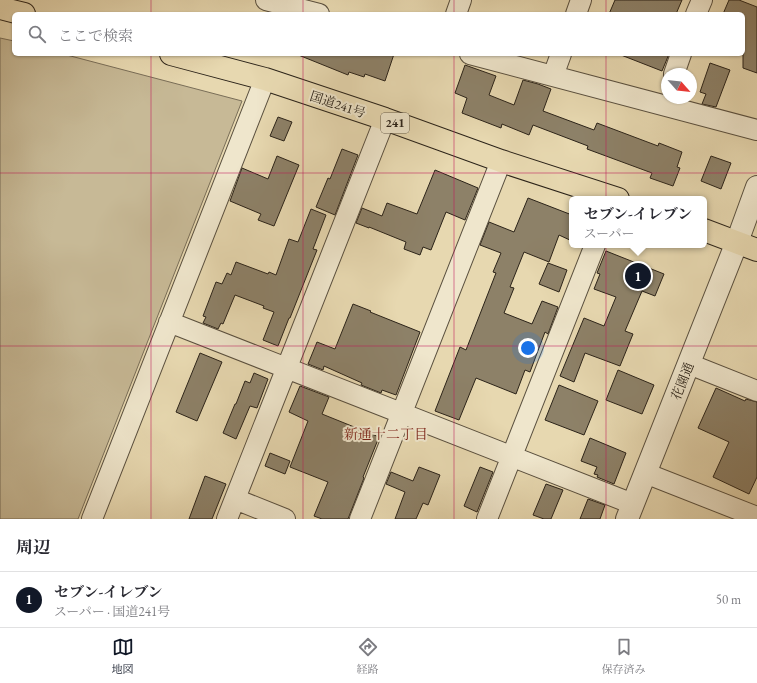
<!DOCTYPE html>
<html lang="ja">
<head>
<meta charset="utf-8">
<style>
	:root { --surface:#fff; --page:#f2f2f3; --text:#2b2b33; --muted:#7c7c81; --line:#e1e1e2; --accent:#111827 }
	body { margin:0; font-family:"EB Garamond","Noto Serif JP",serif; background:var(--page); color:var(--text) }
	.compass { position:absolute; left:661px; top:68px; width:36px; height:36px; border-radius:50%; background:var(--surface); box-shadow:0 1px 3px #0004; rotate:117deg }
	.you { position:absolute; left:528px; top:348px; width:14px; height:14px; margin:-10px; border:3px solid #fff; border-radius:50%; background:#1a73e8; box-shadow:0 0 0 6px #1a73e833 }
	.badge { display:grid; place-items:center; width:26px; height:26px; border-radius:50%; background:var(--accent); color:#fff; font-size:13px; font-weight:700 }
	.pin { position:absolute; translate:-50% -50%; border:2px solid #fff; box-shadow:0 1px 4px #0006 }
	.popup { position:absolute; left:569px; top:196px; width:138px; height:52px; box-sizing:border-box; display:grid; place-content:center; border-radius:6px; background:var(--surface); filter:drop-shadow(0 1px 3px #0005); font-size:13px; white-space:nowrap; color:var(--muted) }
	.popup b { font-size:15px; color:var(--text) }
	.popup::after { content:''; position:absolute; left:50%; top:100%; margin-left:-8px; border:8px solid transparent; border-top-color:var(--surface) }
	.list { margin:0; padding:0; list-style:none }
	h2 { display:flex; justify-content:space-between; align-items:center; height:52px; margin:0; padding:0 16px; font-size:17px }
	h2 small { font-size:13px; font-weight:400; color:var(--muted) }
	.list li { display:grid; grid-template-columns:26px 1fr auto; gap:12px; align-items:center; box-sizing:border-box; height:56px; padding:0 16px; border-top:1px solid var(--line) }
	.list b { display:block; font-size:15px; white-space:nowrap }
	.list p { margin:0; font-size:13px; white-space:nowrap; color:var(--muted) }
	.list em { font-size:13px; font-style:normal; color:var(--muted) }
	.icon { flex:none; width:22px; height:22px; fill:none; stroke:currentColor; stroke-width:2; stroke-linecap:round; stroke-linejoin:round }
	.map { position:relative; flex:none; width:757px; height:519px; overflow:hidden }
	.search { position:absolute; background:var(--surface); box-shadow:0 1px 3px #0004; left:12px; right:12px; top:12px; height:44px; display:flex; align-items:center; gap:10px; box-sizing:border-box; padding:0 14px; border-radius:6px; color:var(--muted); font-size:15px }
	.sheet { height:108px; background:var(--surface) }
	nav { display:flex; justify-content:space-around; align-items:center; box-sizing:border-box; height:56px; border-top:1px solid var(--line); background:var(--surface); font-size:11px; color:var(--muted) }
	nav a { display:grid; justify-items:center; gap:2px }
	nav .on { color:var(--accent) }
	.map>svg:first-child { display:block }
</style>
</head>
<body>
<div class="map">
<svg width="757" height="519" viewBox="0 0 757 519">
	<rect width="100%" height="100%" fill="#e7d8b0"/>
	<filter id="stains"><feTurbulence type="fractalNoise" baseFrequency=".005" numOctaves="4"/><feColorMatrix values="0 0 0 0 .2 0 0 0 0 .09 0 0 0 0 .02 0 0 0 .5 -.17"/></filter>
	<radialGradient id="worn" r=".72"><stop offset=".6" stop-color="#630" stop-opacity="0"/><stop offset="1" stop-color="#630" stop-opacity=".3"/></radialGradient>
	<!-- green -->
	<path fill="#c7b996" stroke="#796e58" d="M0,38L14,41V54H63L242,101L78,519H0Z"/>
	<!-- building -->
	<path fill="#8d8168" stroke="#2b2319" d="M615,0H682L676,14H609Z
		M729,0H739L757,7V73L743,68V14H723Z
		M296,54H394L385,81L365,74L364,77L349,72L348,75Z
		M621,54H669L662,71L621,55Z
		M710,63L730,70L716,107L702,104L706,94L700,92Z
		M465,65L496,76L489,95L514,105L523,80L538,84L551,89L543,111L594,130L597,123L658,146L659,143L682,152L677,167L680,168L673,186L650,178L652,173L587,149L588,146L533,125L529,135L502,124L501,128L462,113L467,98L455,93Z
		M278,117L292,122L284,141L270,136Z
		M342,149L358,155L335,215L316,207L328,178L330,179Z
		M277,156L299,165L274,226L258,220L261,214L230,201L242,168L268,179Z
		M711,156L731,163L721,189L701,181Z
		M435,170L478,188L465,220L446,212L431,250L423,247L420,255L404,249L406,242L369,227V228L356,223L362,208L382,216L387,203L417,214Z
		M528,198L572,215V241L559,235L549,262L524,252L510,287L514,288L504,313L532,324L542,301L558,307L548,334L545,332L530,372L525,370L516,394L476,378L459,420L435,411L460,347L466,350L496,273L493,272L501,253L480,245L489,222L514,232Z
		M311,209L326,215L313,249L317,250L290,318H289L278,346L263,340L274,312L263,308L264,306L235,295L223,324L221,323L218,329L203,323L206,317L203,316L216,282L222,284L227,273L231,275L236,262L268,274L269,272L276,275L289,239L298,242Z
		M606,251L664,274L655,296L642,291L625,331L633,334L620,366L585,353L574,382L560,376L584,318L604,326L616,297L594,289L600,274L597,273Z
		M548,263L567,270L559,292L539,284Z
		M353,304L371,311L370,312L420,332L396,395L382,390L381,393L361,385L362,383L324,366L323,370L308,364L317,342L335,349Z
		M200,353L222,362L197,421L176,412Z
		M618,370L654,385L642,414L606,400Z
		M254,373L268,379L257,408L250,406L236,439L223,433L235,404H236L245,381L250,383Z
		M559,385L598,401L584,435L545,420Z
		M300,386L329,397L322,414L379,437L363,477L364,478L348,519H322L314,516L328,482L290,467L308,421L289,412Z
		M716,388L745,401L746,399L757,402V477L749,494L713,477L729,442L698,428Z
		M590,438L626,453L614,484L597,477L598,475L594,474L597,467L581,461Z
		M270,453L290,461L285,474L265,466Z
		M419,467L440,475L428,505L423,503L416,519H395L405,492L386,484L391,472L413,481Z
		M480,467L493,472L477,512L464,506Z
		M205,476L226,484L212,519H189Z
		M546,484L563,490L551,519H544L533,515Z
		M588,499L605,505L600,519H580Z"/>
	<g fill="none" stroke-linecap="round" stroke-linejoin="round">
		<defs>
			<path id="minor" d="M266,0L319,14
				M456,14L461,0
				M576,14L581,0
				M696,14L702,0
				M470,54L757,130
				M674,74L681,54
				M553,76L561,54
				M169,322L633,504
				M689,364L757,391
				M645,473L757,517
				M235,499L285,519
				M92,519L265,79
				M227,519L385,119
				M360,519L501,161
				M487,519L595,245"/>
			<path id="tertiary" d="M627,519L737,242L757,187"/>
			<path id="trunk" d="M0,8L24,14
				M171,54L265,79L385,119L501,161L618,199
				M704,230L757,250"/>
		</defs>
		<!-- minor casing -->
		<use href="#minor" stroke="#5a503f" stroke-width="22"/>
		<!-- tertiary casing -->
		<use href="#tertiary" stroke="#5a503f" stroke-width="24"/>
		<!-- trunk casing -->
		<use href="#trunk" stroke="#2b2319" stroke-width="24"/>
		<!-- minor -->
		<use href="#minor" stroke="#efe6cc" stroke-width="20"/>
		<!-- tertiary -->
		<use href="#tertiary" stroke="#efe6cc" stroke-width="22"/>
		<!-- trunk -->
		<use href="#trunk" stroke="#e7d8b0" stroke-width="22"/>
	</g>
	<!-- grid -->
	<path fill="none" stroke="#c2185b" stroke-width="1" stroke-opacity="0.55" d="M151,0V14M303,0V14M454,0V14M606,0V14M151,54V519M303,54V519M454,54V519M606,54V519M0,173H757M0,346H757"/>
	<g text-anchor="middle" stroke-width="4" stroke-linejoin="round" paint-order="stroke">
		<!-- shield labels -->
		<rect fill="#efe6cc" stroke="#665e4f" stroke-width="1" x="381" y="113" width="28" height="20" rx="3"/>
		<g font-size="12" font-weight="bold" fill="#2b2319">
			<text x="395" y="127">241</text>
		</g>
		<!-- street labels -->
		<g font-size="13" fill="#2b2319" stroke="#efe6cc">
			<text transform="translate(338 104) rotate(18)" y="5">国道241号</text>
			<text transform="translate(682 381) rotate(-68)" y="5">花園通</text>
		</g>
		<!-- neighbourhood labels -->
		<g font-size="14" fill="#7a1f14" stroke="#efe6cc">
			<text x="386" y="439">新通十二丁目</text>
		</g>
	</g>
	<rect width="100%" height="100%" filter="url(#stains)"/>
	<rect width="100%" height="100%" fill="url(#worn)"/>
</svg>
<svg class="compass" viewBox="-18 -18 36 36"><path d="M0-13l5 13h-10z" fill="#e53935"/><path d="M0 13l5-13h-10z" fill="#7c7c81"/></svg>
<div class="you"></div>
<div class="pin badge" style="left:638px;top:276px">1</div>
<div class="popup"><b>セブン-イレブン</b>スーパー</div>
<div class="search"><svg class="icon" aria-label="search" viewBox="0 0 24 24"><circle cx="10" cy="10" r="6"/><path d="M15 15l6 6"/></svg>ここで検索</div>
</div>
<section class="sheet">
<h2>周辺<small></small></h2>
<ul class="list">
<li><span class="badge">1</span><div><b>セブン-イレブン</b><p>スーパー · 国道241号</p></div><em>50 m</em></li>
</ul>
</section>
<nav>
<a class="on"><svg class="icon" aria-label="map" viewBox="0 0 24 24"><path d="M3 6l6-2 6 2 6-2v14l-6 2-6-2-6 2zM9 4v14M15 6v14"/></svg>地図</a>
<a><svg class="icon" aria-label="directions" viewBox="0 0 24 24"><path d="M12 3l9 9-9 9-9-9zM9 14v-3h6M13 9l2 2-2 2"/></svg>経路</a>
<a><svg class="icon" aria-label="saved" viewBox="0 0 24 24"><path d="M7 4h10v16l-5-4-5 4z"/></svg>保存済み</a>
</nav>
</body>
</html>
